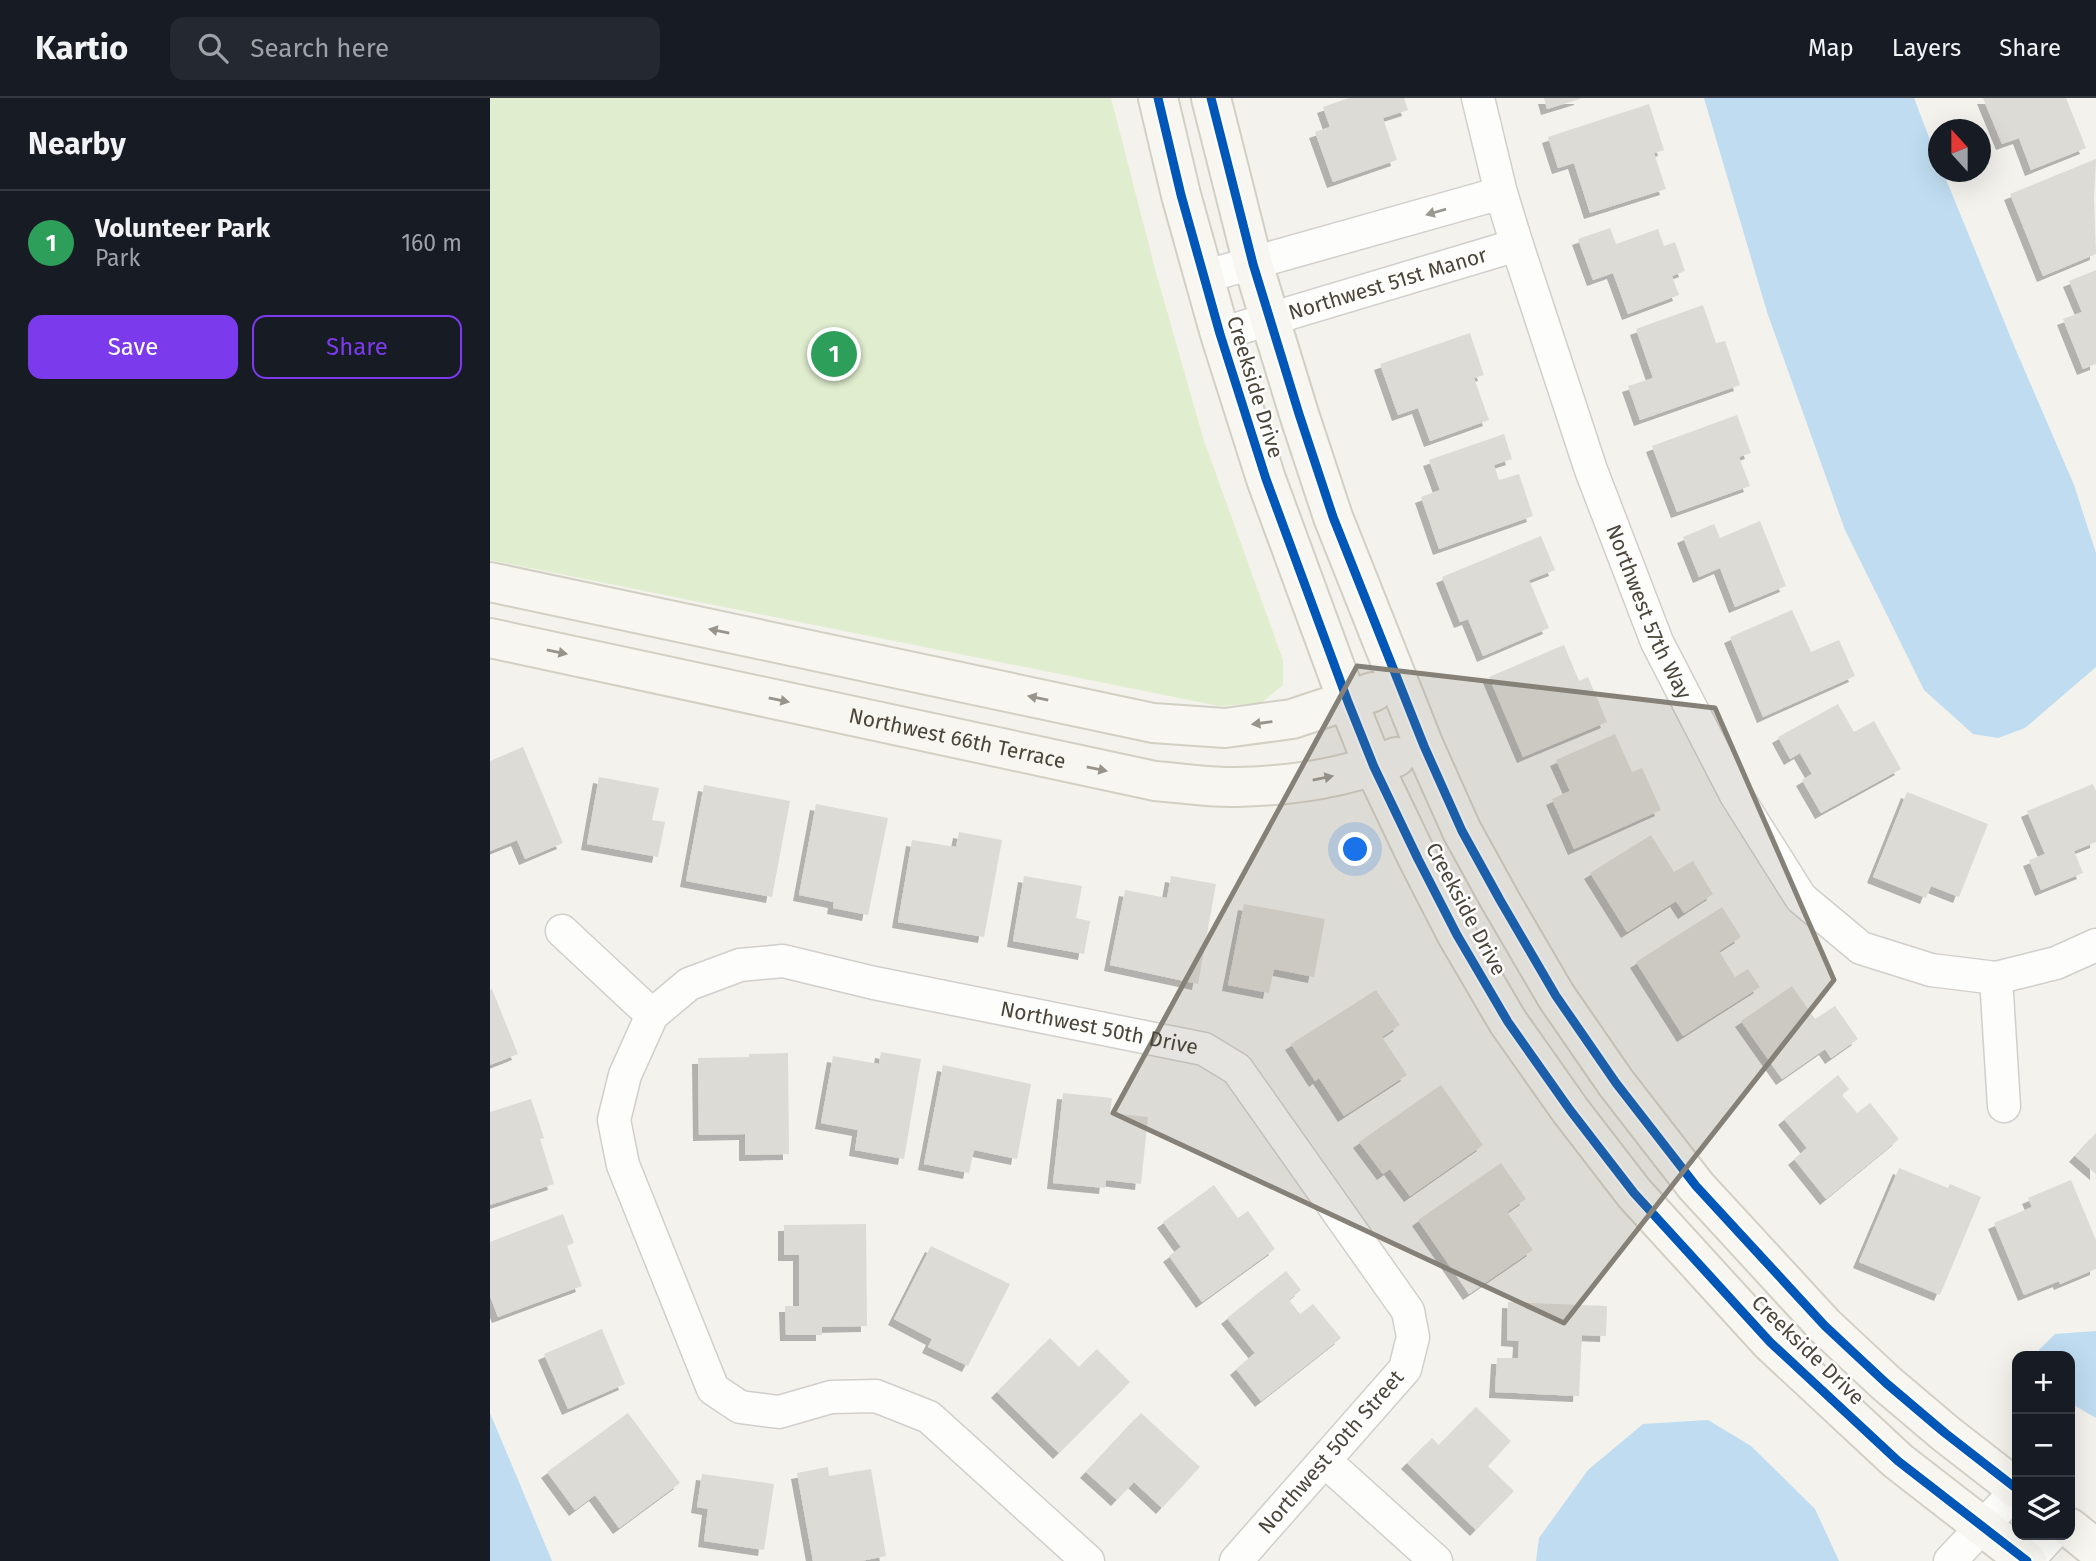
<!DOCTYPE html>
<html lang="en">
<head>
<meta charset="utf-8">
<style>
	:root { --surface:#171b24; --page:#242831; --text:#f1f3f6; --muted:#9ea1a6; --line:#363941; --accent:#7c3aed }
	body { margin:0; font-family:"Fira Sans",sans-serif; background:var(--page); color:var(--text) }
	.controls { position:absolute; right:21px; bottom:21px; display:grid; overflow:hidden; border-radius:14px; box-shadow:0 7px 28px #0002 }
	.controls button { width:63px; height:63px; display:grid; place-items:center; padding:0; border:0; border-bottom:2px solid var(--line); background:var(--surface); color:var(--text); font:35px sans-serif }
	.compass { position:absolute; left:1438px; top:21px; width:63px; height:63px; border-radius:50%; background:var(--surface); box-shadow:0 7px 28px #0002; rotate:339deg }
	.you { position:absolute; left:866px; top:752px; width:24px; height:24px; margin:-18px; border:5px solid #fff; border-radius:50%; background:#1a73e8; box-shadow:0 0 0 10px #1a73e833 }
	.badge { display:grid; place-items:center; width:46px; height:46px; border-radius:50%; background:var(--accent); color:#fff; font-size:23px; font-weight:700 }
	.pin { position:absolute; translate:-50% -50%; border:4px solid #fff; box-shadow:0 2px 7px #0006 }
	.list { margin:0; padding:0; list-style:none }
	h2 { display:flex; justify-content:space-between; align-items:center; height:91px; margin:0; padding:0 28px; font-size:30px }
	h2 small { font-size:23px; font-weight:400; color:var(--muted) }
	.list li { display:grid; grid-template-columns:46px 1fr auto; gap:21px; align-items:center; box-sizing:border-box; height:105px; padding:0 28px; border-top:2px solid var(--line) }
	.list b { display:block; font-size:26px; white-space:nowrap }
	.list p { margin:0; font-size:23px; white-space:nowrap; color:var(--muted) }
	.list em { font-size:23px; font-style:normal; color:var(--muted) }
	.actions { display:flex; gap:14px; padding:21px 28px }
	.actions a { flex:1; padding:16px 0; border:2px solid var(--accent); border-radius:14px; text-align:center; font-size:24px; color:var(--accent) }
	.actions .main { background:var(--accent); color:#fff }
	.icon { flex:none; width:38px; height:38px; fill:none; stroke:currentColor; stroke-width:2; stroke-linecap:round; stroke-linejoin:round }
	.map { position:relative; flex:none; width:1606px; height:1463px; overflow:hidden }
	header { display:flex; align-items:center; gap:42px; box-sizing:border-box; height:98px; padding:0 35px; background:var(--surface); border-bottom:2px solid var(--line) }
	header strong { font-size:33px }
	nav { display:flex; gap:38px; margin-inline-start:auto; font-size:24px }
	.search { width:490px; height:63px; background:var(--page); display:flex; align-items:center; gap:18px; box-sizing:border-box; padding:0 24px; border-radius:14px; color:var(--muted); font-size:26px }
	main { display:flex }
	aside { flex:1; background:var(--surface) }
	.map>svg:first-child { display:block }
</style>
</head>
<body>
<header>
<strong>Kartio</strong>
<div class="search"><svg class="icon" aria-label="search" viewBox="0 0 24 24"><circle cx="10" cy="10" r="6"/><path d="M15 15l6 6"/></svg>Search here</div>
<nav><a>Map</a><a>Layers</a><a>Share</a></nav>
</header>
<main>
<aside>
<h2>Nearby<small></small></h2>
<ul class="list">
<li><span class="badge" style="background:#2e9e5b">1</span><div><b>Volunteer Park</b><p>Park</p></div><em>160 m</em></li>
</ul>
<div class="actions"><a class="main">Save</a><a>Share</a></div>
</aside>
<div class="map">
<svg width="1606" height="1463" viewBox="0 0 1606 1463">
	<defs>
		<filter id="shadow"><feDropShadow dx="-6" dy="6" stdDeviation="0" flood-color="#0004"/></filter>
	</defs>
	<rect width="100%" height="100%" fill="#f3f2ed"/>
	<!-- green -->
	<path fill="#e0edce" d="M0,0H621L665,171L713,340L793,562V587L771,605L729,608L0,462Z"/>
	<!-- water -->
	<path fill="#bfdcf0" d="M1214,0H1424L1448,63V74H1453L1525,250L1584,387L1606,455V569L1535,630L1508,640L1483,636L1434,592L1355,432L1277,214Z
		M1606,1233V1320L1580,1305V1258H1551L1549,1252L1565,1236Z
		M0,1315L62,1463H0Z
		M1218,1322L1261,1348L1325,1411L1349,1463H1046L1049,1440L1098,1372L1153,1326Z"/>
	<!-- building -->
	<path fill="#dddbd5" filter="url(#shadow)" d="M859,0H914L918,12L893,20L907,62L843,84L825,34L840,29L833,9Z
		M1054,0H1090V1L1057,11Z
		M1493,0H1576L1596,50L1541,72L1529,40L1512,46Z
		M1159,6L1174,52L1164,55L1176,91L1100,115L1084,65L1068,70L1058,39Z
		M1606,61L1604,100L1606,156L1553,178L1520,96Z
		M1120,130L1126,146L1168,131L1174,148L1185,144L1195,173L1182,178L1189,197L1138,216L1123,175L1103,182L1088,141Z
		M1606,172V266L1593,271L1573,221L1592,214L1579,183Z
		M1213,207L1226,245L1235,243L1250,287L1150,322L1138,288L1163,280L1146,231Z
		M980,235L994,277L984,280L999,322L940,343L928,310L908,317L890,266Z
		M1247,317L1261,355L1249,359L1260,388L1187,414L1162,348Z
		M1014,336L1022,361L1004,367L1009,382L1029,376L1043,418L949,451L931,399L950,392L939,362Z
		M1270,423L1296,488L1245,509L1230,470L1209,479L1193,439L1224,426L1230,440Z
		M1051,438L1065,472L1039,482L1059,530L993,558L978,521L970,524L952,479Z
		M1302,512L1321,554L1349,542L1365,578L1273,619L1240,539Z
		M1074,547L1089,583L1098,579L1117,624L1033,659L999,579Z
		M1348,606L1364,634L1384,623L1411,671L1331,715L1312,682L1322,676L1310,655L1300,661L1288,639Z
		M1125,636L1142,674L1152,670L1171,712L1084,751L1062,701L1080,693L1066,662Z
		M33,649L73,745L35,761L27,742L0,753V663Z
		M109,679L169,690L162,722L175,724L168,759L97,746Z
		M1603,686L1606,693V744L1584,753L1593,775L1551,792L1539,762L1555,756L1537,713Z
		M214,687L300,703L282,799L196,783Z
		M1417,694L1498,726L1469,799L1441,788L1436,800L1383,779Z
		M326,706L398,720L378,817L343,810L344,804L309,797Z
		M469,734L512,742L494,839L408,824L422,742L466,749Z
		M1161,737L1184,774L1203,763L1223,796L1194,815L1186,803L1137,834L1100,775Z
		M534,778L592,788L586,820L600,823L594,856L523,843Z
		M681,778L726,786L708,886L620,867L635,792L677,800Z
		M754,806L835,821L824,879L784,871L779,895L738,887Z
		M1232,809L1251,839L1229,853L1245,879L1258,871L1270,889L1193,938L1146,864Z
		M1302,888L1325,921L1345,908L1368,941L1341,960L1335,951L1292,981L1251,923Z
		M2,891L28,956L0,967V892Z
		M886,892L910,927L892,939L917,977L854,1018L829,980L825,983L801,946Z
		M391,954L431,961L414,1061L365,1052L368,1032L331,1025L343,958L389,966Z
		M298,955L299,1056L255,1057V1036L209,1037L208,960L259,959V956Z
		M453,967L541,986L527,1061L484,1052L479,1075L434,1066Z
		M1348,977L1359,991L1352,997L1367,1015L1380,1005L1409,1041L1336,1101L1304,1061L1317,1050L1294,1021Z
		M951,987L993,1047L920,1098L900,1071L893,1076L869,1044Z
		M573,995L622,1000L620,1015L658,1019L651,1086L616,1082L615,1090L563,1085Z
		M41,1001L54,1040L50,1041L64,1086L0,1107V1014Z
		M1606,1035V1076L1585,1058Z
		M1011,1065L1036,1101L1017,1114L1043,1152L979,1196L928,1122Z
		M1409,1070L1458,1090L1460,1086L1491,1099L1450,1197L1369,1164Z
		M1581,1082L1606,1142V1171L1570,1186L1569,1183L1534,1197L1504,1125L1542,1109L1538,1100Z
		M724,1087L748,1120L758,1113L785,1151L712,1204L679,1158L691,1149L673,1124Z
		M73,1116L84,1145L77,1148L92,1188L8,1219L0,1198V1144Z
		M376,1126L377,1228L332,1229V1237H296L295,1208H309V1157H294V1127Z
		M441,1148L520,1186L478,1268L438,1249L442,1241L404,1221Z
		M796,1173L811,1192L799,1202L810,1216L823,1206L851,1240L771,1303L746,1271L765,1255L737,1220Z
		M1018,1204L1117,1208L1116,1238L1092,1237L1089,1298L1005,1294L1007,1260H1028L1029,1243L1017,1242Z
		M112,1231L135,1286L78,1311L54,1256Z
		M560,1240L589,1269L607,1251L640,1284L569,1355L507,1294Z
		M986,1309L1021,1343L998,1368L1024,1393L986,1432L917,1365L942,1340L949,1347Z
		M138,1315L190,1385L129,1430L105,1397L85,1412L57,1374Z
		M651,1315L710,1369L672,1410L644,1384L627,1402L596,1374Z
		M338,1369L339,1378L381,1371L396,1458L371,1463H323L307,1375Z
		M212,1376L284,1386L274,1452L214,1443L218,1411L207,1409Z"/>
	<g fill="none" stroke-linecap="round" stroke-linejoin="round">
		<defs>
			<g id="street">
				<path id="s1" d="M988,0L1011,95L1027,147L1101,372L1167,544L1246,697L1311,800L1371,850L1441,872L1506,880L1566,865L1606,847"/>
				<path d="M713,179L1011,95"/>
				<path id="s2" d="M730,236L1027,147"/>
				<path d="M72,833L162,917"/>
				<path d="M1506,880L1514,1008"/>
				<path d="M835,1363L946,1463"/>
				<path id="s3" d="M598,1463L439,1319L386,1298L341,1299L289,1314L250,1309L223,1291L133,1067L124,1022L135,977L162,917L199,886L250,867L293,863L384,885L714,951L747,971L918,1213L923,1239L915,1271L746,1463"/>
				<path d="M1460,1463L1527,1392"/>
				<path d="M1537,1463L1561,1437"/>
			</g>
			<g id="secondary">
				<path d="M668,0L691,97L730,236L776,381L858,604L884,669L928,761L967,837L1018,924L1080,1012L1144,1095L1280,1244L1408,1363L1537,1463"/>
				<path d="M721,0L763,166L809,316L843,419L934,648L972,733L1010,802L1066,898L1126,985L1206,1088L1335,1228L1396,1285L1455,1335L1527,1391"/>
				<path d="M0,484L663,625L735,630L802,621L883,594"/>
				<path id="s4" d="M0,540L665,683C692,685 720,690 746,689C800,688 857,680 906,659"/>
				<path d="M1580,1430L1606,1451"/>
			</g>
		</defs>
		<!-- street casing -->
		<use href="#street" stroke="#d1cfcb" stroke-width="35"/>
		<!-- secondary casing -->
		<use href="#secondary" stroke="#d2cfc4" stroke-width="42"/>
		<!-- street -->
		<use href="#street" stroke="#fdfdfc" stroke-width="32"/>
		<!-- secondary -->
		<use href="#secondary" stroke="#f7f6f1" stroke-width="38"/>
		<defs>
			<path id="cycleway" d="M668,0L691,97L730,236L776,381L858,604L884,669L928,761L967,837L1018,924L1080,1012L1144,1095L1280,1244L1408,1363L1537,1463
				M721,0L763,166L809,316L843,419L934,648L972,733L1010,802L1066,898L1126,985L1206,1088L1335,1228L1396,1285L1455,1335L1527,1391"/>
		</defs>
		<!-- cycleway casing -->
		<use href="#cycleway" stroke="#fff" stroke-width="13"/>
		<!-- cycleway -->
		<use href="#cycleway" stroke="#0057b8" stroke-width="9"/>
	</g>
	<!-- one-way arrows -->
	<defs><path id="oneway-solid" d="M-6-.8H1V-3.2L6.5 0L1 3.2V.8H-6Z" transform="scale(1.75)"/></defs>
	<use fill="#9b9791" href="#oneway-solid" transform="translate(946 114) rotate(164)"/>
	<g fill="#98948c">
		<use href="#oneway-solid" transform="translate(229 533) rotate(-168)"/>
		<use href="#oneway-solid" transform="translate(67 554) rotate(12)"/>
		<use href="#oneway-solid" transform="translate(548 600) rotate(-168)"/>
		<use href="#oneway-solid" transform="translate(289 602) rotate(12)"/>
		<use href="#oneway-solid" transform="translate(772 625) rotate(172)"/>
		<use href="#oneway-solid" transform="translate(607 671) rotate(12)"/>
		<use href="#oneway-solid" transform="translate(833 680) rotate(-11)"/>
	</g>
	<!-- marked area -->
	<path fill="#858178" fill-opacity="0.2" stroke="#858178" stroke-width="5" stroke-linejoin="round" d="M867,568L1225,610L1344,882L1074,1225L623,1015Z"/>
	<g text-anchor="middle" stroke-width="5" stroke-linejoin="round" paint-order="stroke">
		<!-- street labels -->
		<g font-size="21" fill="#4a4439" stroke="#fff">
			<text dy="7" stroke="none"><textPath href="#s2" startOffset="175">Northwest 51st Manor</textPath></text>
			<text transform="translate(765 289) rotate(73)" y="7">Creekside Drive</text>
			<text dy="7" stroke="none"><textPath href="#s1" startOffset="542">Northwest 57th Way</textPath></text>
			<text dy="7" stroke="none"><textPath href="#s4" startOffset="478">Northwest 66th Terrace</textPath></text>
			<text transform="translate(976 811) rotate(62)" y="7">Creekside Drive</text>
			<text dy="7" stroke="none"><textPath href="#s3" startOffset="1311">Northwest 50th Drive</textPath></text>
			<text transform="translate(1318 1252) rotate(44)" y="7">Creekside Drive</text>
			<text transform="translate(841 1354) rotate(-49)" y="7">Northwest 50th Street</text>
		</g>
	</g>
</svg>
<div class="controls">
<button>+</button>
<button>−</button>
<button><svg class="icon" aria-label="layers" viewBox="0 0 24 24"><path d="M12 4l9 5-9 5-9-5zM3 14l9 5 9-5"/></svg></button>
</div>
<svg class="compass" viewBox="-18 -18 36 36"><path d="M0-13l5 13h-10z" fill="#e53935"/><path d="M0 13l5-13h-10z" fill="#9ea1a6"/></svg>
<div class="you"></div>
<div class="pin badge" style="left:344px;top:256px;background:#2e9e5b">1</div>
</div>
</main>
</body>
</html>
